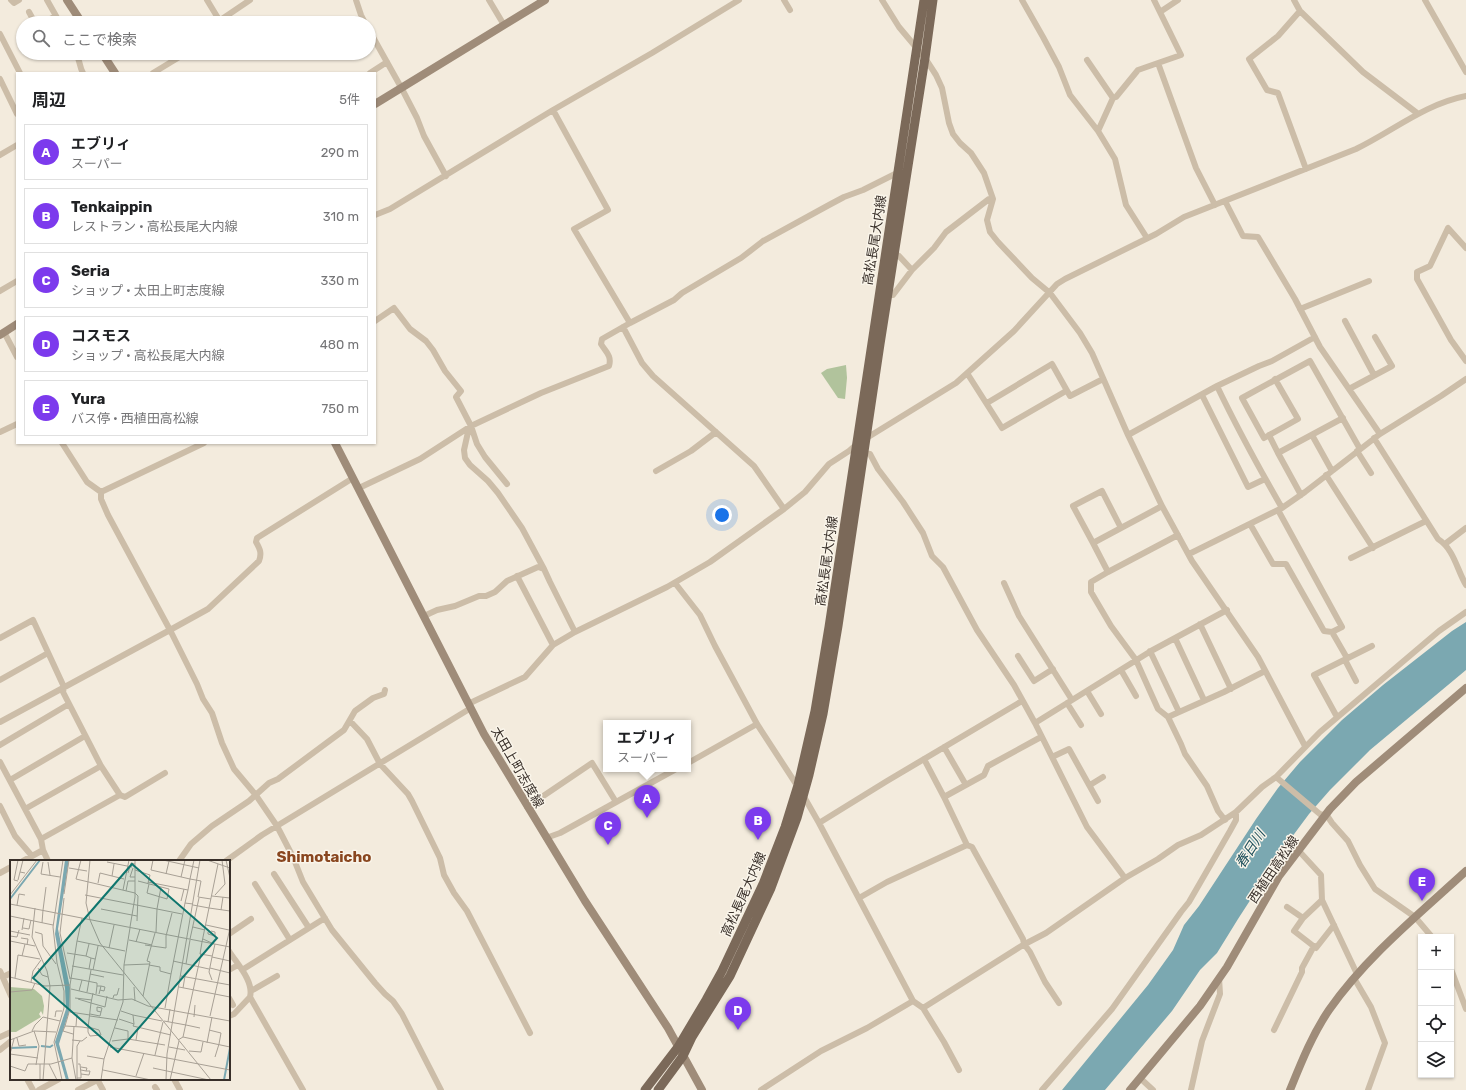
<!DOCTYPE html>
<html lang="ja">
<head>
<meta charset="utf-8">
<style>
	:root { --surface:#fff; --page:#f2f2f2; --text:#202124; --muted:#757577; --line:#e0e0e0; --accent:#7c3aed }
	body { margin:0; font-family:Rubik,"Noto Sans JP",sans-serif; background:var(--page); color:var(--text) }
	.controls { position:absolute; right:12px; bottom:12px; display:grid; overflow:hidden; border-radius:0px; box-shadow:0 1px 3px #0004 }
	.controls button { width:36px; height:36px; display:grid; place-items:center; padding:0; border:0; border-bottom:1px solid var(--line); background:var(--surface); color:var(--text); font:20px sans-serif }
	.you { position:absolute; left:722px; top:515px; width:14px; height:14px; margin:-10px; border:3px solid #fff; border-radius:50%; background:#1a73e8; box-shadow:0 0 0 6px #1a73e833 }
	.badge { display:grid; place-items:center; width:26px; height:26px; border-radius:50%; background:var(--accent); color:#fff; font-size:13px; font-weight:700 }
	.pin { position:absolute; translate:-50% -33px; filter:drop-shadow(0 1px 2px #0008) }
	.pin::after { content:''; position:absolute; top:21px; width:14px; height:12px; background:inherit; clip-path:polygon(0 0,100% 0,50% 100%) }
	.popup { position:absolute; left:603px; top:720px; width:88px; height:52px; box-sizing:border-box; display:grid; place-content:center; border-radius:0px; background:var(--surface); filter:drop-shadow(0 1px 3px #0005); font-size:13px; white-space:nowrap; color:var(--muted) }
	.popup b { font-size:15px; color:var(--text) }
	.popup::after { content:''; position:absolute; left:50%; top:100%; margin-left:-8px; border:8px solid transparent; border-top-color:var(--surface) }
	.list { margin:0; padding:0; list-style:none }
	h2 { display:flex; justify-content:space-between; align-items:center; height:52px; margin:0; padding:0 16px; font-size:17px }
	h2 small { font-size:13px; font-weight:400; color:var(--muted) }
	.list li { display:grid; grid-template-columns:26px 1fr auto; gap:12px; align-items:center; box-sizing:border-box; height:56px; margin:0 8px 8px; padding:0 8px; border:1px solid var(--line); border-radius:0px }
	.list b { display:block; font-size:15px; white-space:nowrap }
	.list p { margin:0; font-size:13px; white-space:nowrap; color:var(--muted) }
	.list em { font-size:13px; font-style:normal; color:var(--muted) }
	.icon { flex:none; width:22px; height:22px; fill:none; stroke:currentColor; stroke-width:2; stroke-linecap:round; stroke-linejoin:round }
	.map { position:relative; flex:none; width:1466px; height:1090px; overflow:hidden }
	.search { position:absolute; background:var(--surface); box-shadow:0 1px 3px #0004; left:16px; top:16px; width:360px; height:44px; display:flex; align-items:center; gap:10px; box-sizing:border-box; padding:0 14px; border-radius:22px; color:var(--muted); font-size:15px }
	.panel { position:absolute; background:var(--surface); box-shadow:0 1px 3px #0004; left:16px; top:72px; width:360px; height:372px; border-radius:0px }
	.map>svg:first-child { display:block }
</style>
</head>
<body>
<div class="map">
<svg width="1466" height="1090" viewBox="0 0 1466 1090">
	<rect width="100%" height="100%" fill="#f3ebdd"/>
	<!-- green -->
	<path fill="#b1c39c" d="M846,365L847,378L845,399L838,398L821,373L827,369Z"/>
	<!-- water -->
	<path fill="#7ba8b1" d="M1466,622V670L1370,750L1330,790L1309,814L1286,845L1238,919L1217,953L1200,970L1172,1011L1105,1090H1062L1148,985L1173,950L1184,925L1199,906L1256,819L1278,788L1300,762L1342,720L1383,685L1452,631Z"/>
	<g fill="none" stroke-linecap="round" stroke-linejoin="round">
		<!-- street -->
		<path stroke="#ccbda8" stroke-width="6" d="M11,0L14,3L19,0
			M47,0L60,23
			M207,0L221,23
			M356,0L361,15L365,23
			M489,0L504,25
			M784,0L790,10
			M882,0L899,27L925,58L936,75L942,88L949,123L953,134L960,143L971,153L984,173L993,199L987,220L990,232L998,242L1032,278L1050,293L1080,333L1092,353L1128,435L1162,506L1192,561L1258,657L1305,746
			M1022,0L1043,37L1059,67L1070,95L1098,131
			M1154,0L1181,55L1158,63L1196,168L1215,205
			M1294,0L1300,11L1363,72L1417,113
			M1425,0L1466,72
			M1300,11L1278,36L1249,59L1267,90L1278,93L1306,169
			M29,12L35,23
			M1160,12L1178,0
			M219,21L250,0
			M43,23L56,16
			M369,30L402,89L417,118L424,136L446,176
			M0,34L20,73
			M76,53C80,60 79,66 83,73
			M1087,60L1113,98
			M153,73L186,53
			M370,73L387,62
			M0,79L17,114
			M0,155L17,145
			M1225,201L1243,236L1258,237L1295,299L1320,347L1380,434
			M375,215L390,209L553,110
			M1147,238L1126,205L1115,159L1098,131L1113,98L1116,97L1138,70L1158,63
			M1466,248L1448,228L1430,266L1417,272V279L1451,340L1466,361
			M895,254L899,256L912,270
			M0,291L17,281
			M888,295H893L912,270L934,248L946,232L989,199H993
			M1300,309L1369,281
			M375,321L394,308L410,329L426,341L433,350L445,371L461,391L456,397L471,426L477,444L485,457L507,484
			M1345,321L1374,375
			M630,323L574,229L608,210L553,110L652,53L739,0
			M623,327L642,363L653,376L754,466L784,509
			M4,332L17,357
			M967,373L1002,428L1066,391
			M1275,379L1298,419L1264,438L1242,398L1310,361L1360,449
			M1217,386L1259,366L1272,361L1315,337
			M1349,389L1392,366L1375,337
			M1202,395L1248,487L1265,479
			M987,403L1052,364L1070,396L1103,379
			M0,432L17,424
			M468,432L464,450L465,458L470,465L488,481L498,493L522,528L544,569L550,582L575,632
			M1128,435L1217,386C1237,428 1259,468 1282,508
			M1269,435L1278,453L1343,418
			M1312,435L1332,471
			M1374,438L1438,539C1454,549 1457,570 1466,585
			M865,439L956,383L1014,331L1057,284L1065,279L1156,234L1184,217L1356,149C1393,131 1425,104 1466,96
			M62,443L87,482L101,492V499L108,515L170,630L208,609L259,561C262,553 260,549 256,542L257,538L353,478
			M1357,451L1371,473
			M864,453L870,454L878,469L903,502L923,533L932,556L943,567L977,630L1014,685L1035,723L1087,827L1125,878
			M1278,453L1301,495
			M656,471L691,451L716,432
			M1326,475L1373,548
			M359,488L420,459L471,426L541,393L609,366C612,356 606,352 601,344L602,339L630,323L674,300L682,293L741,258L763,241L829,205L844,197L863,190L899,172
			M101,492L204,443
			M1162,506L1093,543L1108,572L1178,535
			M1278,510L1342,627L1332,632
			M1250,524L1273,564H1286L1324,631L1332,632L1347,658
			M1093,543L1073,506L1102,491L1121,528
			M1445,544L1466,528
			M1189,554L1282,508L1305,492L1380,434L1441,396L1466,379
			M1351,558L1426,521
			M1108,572L1091,582V592L1111,626L1136,660L1158,709L1168,717L1224,692L1265,671
			M517,576L553,645
			M675,583L700,615L715,646L757,724L798,787
			M1004,583L1019,616L1072,700
			M424,616L437,610L455,606L479,596H486L495,592L507,581L538,567L544,569
			M1200,624L1231,689
			M0,638L33,620L64,687L63,692L101,766L120,795L41,839
			M1175,638L1204,700
			M1150,651L1179,712
			M1018,656L1034,681L1053,669
			M1345,660L1356,681
			M1121,670L1136,696
			M0,680L48,653
			M1087,691L1101,714
			M1067,703L1081,725
			M468,704L525,677L553,645L575,632L667,587L710,562L784,509L805,492L829,464L849,451L857,444
			M1168,717L1181,744L1185,754L1207,786L1218,811L1225,820
			M1337,717L1314,675L1372,646
			M350,721L367,739L380,764L408,794L412,801L440,858L444,875L454,893L467,911L530,1033
			M0,722L170,630L197,684L203,699L212,713L222,743L234,769L255,794L277,826L293,857L303,882L332,930L375,983L385,994L393,1001L402,1014L441,1090
			M1035,723L1151,651L1227,610
			M0,745L69,704
			M944,747L966,785
			M1052,757L1069,749L1098,801
			M924,759L944,797L984,775L988,766L1041,737
			M0,762L41,839L43,850L48,861
			M688,763L757,724
			M10,780L85,736
			M1090,785L1103,777
			M120,795L125,797L165,773
			M0,806L15,836L32,856
			M527,807L592,763L616,802
			M25,809L101,766
			M819,823L887,781L1022,701
			M546,838L560,833L676,769
			M967,845L972,847L1023,939L1024,944L1030,952L1045,982L1059,1003
			M23,861L43,850
			M179,861L191,844L212,826L249,801L269,783L278,779L344,730L355,711L373,698L384,694L385,690
			M226,861L262,835L471,708
			M0,873L11,867
			M274,874L309,928
			M255,884L290,940
			M859,898L887,882L967,845L944,797
			M1322,900L1357,974
			M1287,907L1303,918L1322,900L1321,875L1299,851
			M1303,918L1294,931L1316,948L1334,925
			M229,934L251,919
			M1432,937L1415,917L1375,889L1360,865L1348,841L1332,823L1326,814L1321,815L1276,777L1320,732L1439,631L1466,612
			M229,951C237,964 254,981 250,997L303,1090
			M1451,969L1466,1009
			M229,970L238,965
			M242,970L325,918
			M0,971L11,996
			M3,977L11,973
			M1354,978L1371,1007L1385,1043L1368,1090
			M251,991L277,976
			M229,998L233,1005
			M913,1001L923,1008L1023,945L1046,933L1125,878L1158,859L1178,845L1201,835L1236,812L1262,787L1276,777
			M923,1008L944,1042L959,1070
			M229,1016L234,1014L250,997
			M1274,1030L1302,972V968L1314,946
			M0,1037L11,1032
			M0,1050L11,1041
			M1140,1078L1153,1090
			M27,1079L33,1090
			M97,1079L103,1090
			M174,1079L180,1090
			M155,1087L157,1090
			M39,1090L59,1079
			M78,1090L99,1079
			M761,1090L821,1051L867,1028L913,1001L819,823L803,795
			M1042,1090L1112,1009L1181,912L1189,902L1230,831L1236,820V812
			M1191,1090L1202,1041L1220,994L1219,978"/>
		<!-- secondary -->
		<path stroke="#9f8c79" stroke-width="8" d="M67,0L82,23
			M102,53L115,73
			M375,104L545,0
			M0,335L17,324
			M335,443L484,734L585,901L668,1028L702,1090
			M1130,1090L1200,1006L1227,967L1279,876L1330,809L1356,782L1466,688
			M1290,1090C1301,1063 1312,1035 1329,1010C1366,957 1418,915 1466,871"/>
		<!-- primary -->
		<path stroke="#7b6959" stroke-width="9" d="M645,1090L678,1047L706,1000L722,971L763,884L785,827L798,785L815,711L829,627L924,0
			M658,1090L683,1056L692,1037L730,976L771,888L797,818L809,775L823,714L838,626L880,344L925,58L933,0"/>
	</g>
	<g text-anchor="middle" stroke-width="3" stroke-linejoin="round" paint-order="stroke">
		<!-- street labels -->
		<g font-size="13" fill="#382f29" stroke="#faf5ea">
			<text transform="translate(874 240) rotate(-81)" y="5">高松長尾大内線</text>
			<text transform="translate(826 561) rotate(-82)" y="5">高松長尾大内線</text>
			<text transform="translate(518 767) rotate(60)" y="5">太田上町志度線</text>
			<text transform="translate(1273 869) rotate(-56)" y="5">西植田高松線</text>
			<text transform="translate(743 894) rotate(-66)" y="5">高松長尾大内線</text>
		</g>
		<!-- water labels -->
		<g font-size="14" font-style="italic" fill="#1d4f5b" stroke="#faf5ea">
			<text transform="translate(1250 849) rotate(-57)" y="5">春日川</text>
		</g>
		<!-- quarter labels -->
		<g font-size="15" font-weight="bold" fill="#89461f" stroke="#faf5ea">
			<text x="324" y="862">Shimotaicho</text>
		</g>
	</g>
	<!-- overview -->
	<g transform="translate(10 860)">
		<rect width="220" height="220" fill="#f3ebdd"/>
		<path d="M0,127L24,129L32,136L34,146L33,155L31,151L29,154L31,157L6,172H0Z" fill="#b1c39c"/>
		<path d="M55,0H59L48,69L60,128L59,152L49,184L59,220H56L45,182L56,149L55,128L45,74Z" fill="#7ba8b1"/>
		<path fill="none" stroke="#7ba8b1" stroke-width="2" d="M0,39L30,0M31,186L40,187L43,185M0,188L27,187M214,220L220,188"/>
		<path fill="none" stroke="#a8a095" stroke-width="1" d="M8,0L4,20L8,21M71,0L66,19L125,33M80,0L76,43L80,60L90,83L201,220M143,0L141,10L180,19L184,0M153,0L189,8M197,0L220,8M216,0L220,18M33,2L31,14L50,17M38,2L40,15M97,2L122,7M59,8L77,11M123,8L120,17H125M125,10L140,15L138,23M10,12L13,0M118,13L121,3L125,4M156,14L159,1M102,16L104,4M171,17L175,0M8,20L10,12L15,13M128,21L159,29L157,39L137,33L139,24M138,22L178,30L180,19L191,21L188,37L201,39M88,23L90,13L114,19M113,30L119,0M116,31L118,21H125M125,33L128,36L127,61M54,34L59,0M0,35L27,0M75,35L147,49L151,27M205,35L215,24L212,0M202,36L220,38M54,38L50,73L60,119M171,41L174,29M175,43L178,30M0,44L220,87M7,45L9,34L15,35M183,45L199,48M25,48L22,77L37,111L40,126L33,220M199,48L220,51M91,49L127,56M33,50L36,27M211,50L213,37M0,56L43,65M72,58L67,81L115,91M32,63L33,50M196,65L219,70M120,67L125,37V0M183,67L195,70M13,68L19,69L21,60M12,70L14,58M0,71L20,75M25,72L32,74L33,86L46,104M146,72L147,49L172,54M198,72V74L205,76V72L201,71M0,76L7,77L9,70M11,78L18,79L17,85M180,79L189,38M193,79L204,84M119,80L142,85M0,81L25,86M126,82L130,69M192,82L208,4M192,82L190,94L202,96M79,84L76,96L81,98M205,84L202,97L220,101M135,85L156,88V76L162,53M216,86L220,68M99,88L104,65M57,93L76,96M12,96L15,84M163,101L199,109M176,104L180,80M114,105L139,104M139,105L150,107V111L161,114L155,148M62,106L113,115M28,108L32,115L38,117M200,108L220,113M79,109L81,98L85,99M83,110L88,86M80,114L94,117M161,114L175,43L183,44M171,116L220,125M0,117L35,126L60,125V149L55,166L72,167L78,168H82L89,170L91,175L80,176L78,172V168L81,143L83,133M5,118L8,95L30,99M60,118L72,120M202,120L199,112L202,97M21,122L23,111L31,100M60,125L67,81M124,127L125,141M169,127L220,137M173,128L175,116M61,129L108,140L122,139L138,146L220,161M90,130L94,131L95,127L91,126M69,131L72,120L87,123V126M0,132L22,130L25,123M77,132L81,110M86,134L87,126H91L89,134M133,136L140,102L137,101L145,73M65,138L82,140M103,138L104,135H107L109,128M68,139L81,143M81,143L95,147L97,136M111,151L123,155L124,164M60,152L80,155M80,154L90,156L92,148L87,147V151L91,152M123,155L152,161M80,156L108,160M200,156L216,86M45,157L46,151H52M184,157L185,145M109,159L124,164L123,166L161,175M154,161L176,165M158,162L160,149M176,165L190,168M55,166L53,171L63,174M64,166L62,198L66,220M66,166L67,154M105,168L118,171V179M199,170L211,173L209,184M22,171L25,165L33,157L50,161M24,171L29,186L26,205M173,177L191,94M7,178L9,186L16,185M0,180L24,171L46,172M62,180L72,181L77,177M126,180L128,168M168,180L173,177L220,187M102,181L118,179L155,185M197,183L202,157M100,187L220,210M159,187L175,190M179,191L191,192L193,182M0,194L28,198M0,194L4,179M145,195L153,162M77,196L94,199M205,197L209,184M39,204L47,220M0,206L15,211L18,204H41L62,198M71,207L77,208L76,211L71,210M143,208L199,220M93,210L141,220M71,214L79,215L80,211H76M126,216L134,193M67,218H71V214L70,204H68M30,220V204M52,220L44,182L54,148V131L47,103L43,67L53,0M67,220V186L70,181M91,220L94,199L113,142L114,105L120,68M156,220L157,194L190,0M160,220L169,181"/>
		<path fill="#0f766e" fill-opacity="0.15" stroke="#0f766e" stroke-width="2" d="M122,4L207,78L108,192L23,118Z"/>
		<rect width="220" height="220" fill="none" stroke="#382f29" stroke-width="2"/>
	</g>
</svg>
<div class="controls">
<button>+</button>
<button>−</button>
<button><svg class="icon" aria-label="locate" viewBox="0 0 24 24"><circle cx="12" cy="12" r="6"/><path d="M12 2v4M12 18v4M2 12h4M18 12h4"/></svg></button>
<button><svg class="icon" aria-label="layers" viewBox="0 0 24 24"><path d="M12 4l9 5-9 5-9-5zM3 14l9 5 9-5"/></svg></button>
</div>
<div class="you"></div>
<div class="pin badge" style="left:647px;top:818px">A</div>
<div class="popup"><b>エブリィ</b>スーパー</div>
<div class="pin badge" style="left:758px;top:840px">B</div>
<div class="pin badge" style="left:608px;top:845px">C</div>
<div class="pin badge" style="left:738px;top:1030px">D</div>
<div class="pin badge" style="left:1422px;top:901px">E</div>
<div class="search"><svg class="icon" aria-label="search" viewBox="0 0 24 24"><circle cx="10" cy="10" r="6"/><path d="M15 15l6 6"/></svg>ここで検索</div>
<section class="panel">
<h2>周辺<small>5件</small></h2>
<ul class="list">
<li><span class="badge">A</span><div><b>エブリィ</b><p>スーパー</p></div><em>290 m</em></li>
<li><span class="badge">B</span><div><b>Tenkaippin</b><p>レストラン · 高松長尾大内線</p></div><em>310 m</em></li>
<li><span class="badge">C</span><div><b>Seria</b><p>ショップ · 太田上町志度線</p></div><em>330 m</em></li>
<li><span class="badge">D</span><div><b>コスモス</b><p>ショップ · 高松長尾大内線</p></div><em>480 m</em></li>
<li><span class="badge">E</span><div><b>Yura</b><p>バス停 · 西植田高松線</p></div><em>750 m</em></li>
</ul>
</section>
</div>
</body>
</html>
